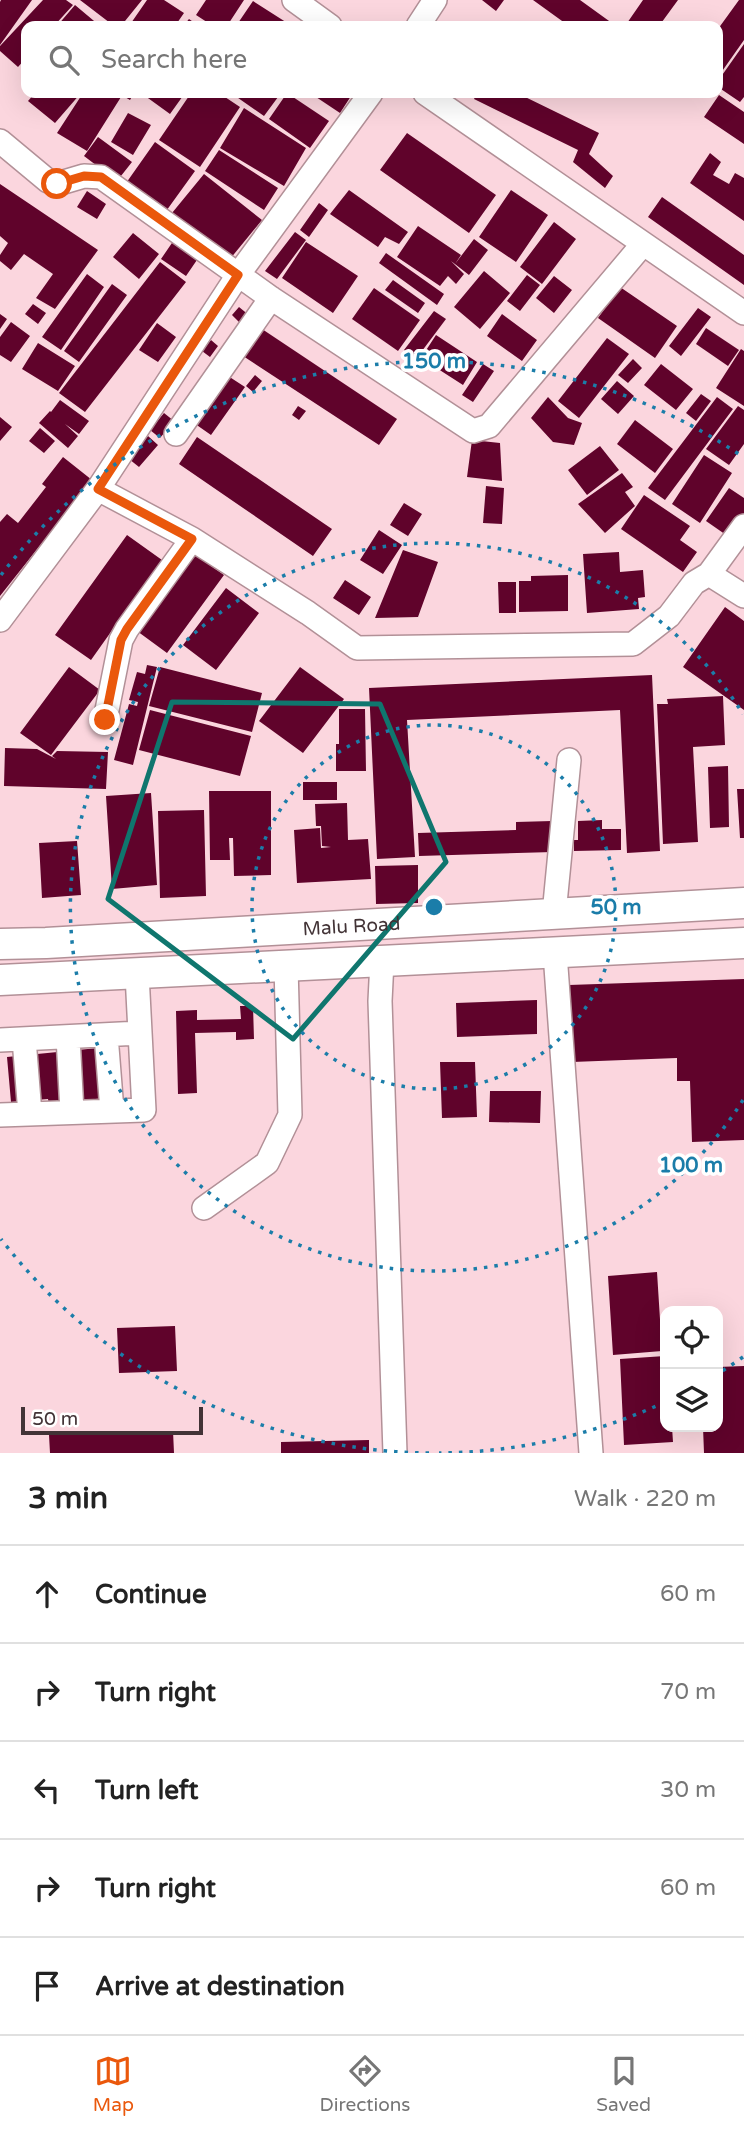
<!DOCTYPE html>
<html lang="en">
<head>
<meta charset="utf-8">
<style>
	:root { --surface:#fff; --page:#f6f6f6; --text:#222; --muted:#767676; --line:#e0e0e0; --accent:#ea580c }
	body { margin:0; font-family:"Varela Round",sans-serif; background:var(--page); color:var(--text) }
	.controls { position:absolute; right:21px; bottom:21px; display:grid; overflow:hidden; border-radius:14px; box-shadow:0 7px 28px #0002 }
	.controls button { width:63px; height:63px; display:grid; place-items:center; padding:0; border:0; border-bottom:2px solid var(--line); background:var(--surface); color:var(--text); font:35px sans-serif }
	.scale { position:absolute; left:21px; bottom:18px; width:182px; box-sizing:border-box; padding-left:7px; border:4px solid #423336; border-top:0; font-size:19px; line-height:24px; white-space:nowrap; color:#423336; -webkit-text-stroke:5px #fff; paint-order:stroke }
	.stop { position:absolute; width:21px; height:21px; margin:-16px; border:5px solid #ea580c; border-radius:50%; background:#fff }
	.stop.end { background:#ea580c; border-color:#fff; box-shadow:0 2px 7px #0008 }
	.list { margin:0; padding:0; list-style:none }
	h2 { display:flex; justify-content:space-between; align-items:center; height:91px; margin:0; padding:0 28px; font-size:30px }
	h2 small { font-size:23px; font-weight:400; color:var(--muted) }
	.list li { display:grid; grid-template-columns:46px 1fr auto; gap:21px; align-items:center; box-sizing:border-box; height:98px; padding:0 28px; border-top:2px solid var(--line) }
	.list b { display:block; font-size:26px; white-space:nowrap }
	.list em { font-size:23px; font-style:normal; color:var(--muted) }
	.icon { flex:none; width:38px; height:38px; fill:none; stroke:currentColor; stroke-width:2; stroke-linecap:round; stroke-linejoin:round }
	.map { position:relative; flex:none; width:744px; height:1453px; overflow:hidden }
	.search { position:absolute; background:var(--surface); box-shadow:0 7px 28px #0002; left:21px; right:21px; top:21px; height:77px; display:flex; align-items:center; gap:18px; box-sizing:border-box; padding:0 24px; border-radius:14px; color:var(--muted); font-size:26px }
	.sheet { height:581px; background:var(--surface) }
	nav { display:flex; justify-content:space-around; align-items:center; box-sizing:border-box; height:98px; border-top:2px solid var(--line); background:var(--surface); font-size:19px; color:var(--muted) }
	nav a { display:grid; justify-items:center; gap:4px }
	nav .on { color:var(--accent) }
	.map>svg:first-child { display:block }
</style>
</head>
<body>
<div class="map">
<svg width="744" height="1453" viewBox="0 0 744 1453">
	<rect width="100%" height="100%" fill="#fbd6de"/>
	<!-- building -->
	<path fill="#60032b" d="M1,0H32L0,45V2Z
		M43,0H66L73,5L54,26H26V58L18,67L0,51V46Z
		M80,0H142L121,26H114Z
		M147,0H164L184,13L175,26H129Z
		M206,0H244L227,26H213L196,15Z
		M482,0H504L496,11Z
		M533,0H580L616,26H569Z
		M643,0H678L659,26H625Z
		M739,0H744V40L718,77V29Z
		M253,1L292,26H236Z
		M75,5L100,26H57Z
		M189,19L199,26H183Z
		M744,44V97L740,102L718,87V81Z
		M35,93H81L55,123L28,101Z
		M83,93H114L121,97L87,151L57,133Z
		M118,93H134L130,100Z
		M141,93H185L170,114Z
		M191,93H219L240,107L200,167L159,140Z
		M231,93H281L264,116Z
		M287,93L329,121L310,148L269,119Z
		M310,93H353L340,113Z
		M477,93H517L599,133L589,154L613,176L605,188L573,162L578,150L474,99Z
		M719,95L744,112V144L704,117Z
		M244,108L306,148L284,186L220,148Z
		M128,113L151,125L133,155L111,142Z
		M407,133L496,195L469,233L380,170Z
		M98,137L132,162L117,181L84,156Z
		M155,142L195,171L164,214L124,186Z
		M219,150L278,188L264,210L205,171Z
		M710,153L721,162L713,175L729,184L735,173L744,178V221L690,183Z
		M204,174L262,220L230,259L172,213Z
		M0,184L98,250L55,309L36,298L53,274L24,254L11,270L0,261V255L8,243L0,236Z
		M349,190L408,232L399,244L385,237L378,247L330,214Z
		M511,190L548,215L516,262L479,237Z
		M87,191L106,204L97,219L77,207Z
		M662,197L744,255V285L648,217Z
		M319,203L328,210L309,237L300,230Z
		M554,222L576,239L542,284L520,267Z
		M418,226L461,255L455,264L474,239L488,250L469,275L451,261L464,274L456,284L448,276L440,286L397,257Z
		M295,232L306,240L277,279L265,271Z
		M133,233L159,254L139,279L113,257Z
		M174,240L199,257L186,276L161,259Z
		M306,242L358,276L333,313L282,278Z
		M386,253L444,294L437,305L379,263Z
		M160,262L186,282L85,412L59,393Z
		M484,271L510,293L480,329L454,307Z
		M87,274L104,287L61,350L42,337Z
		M527,275L540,285L520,311L507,301Z
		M554,276L572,290L554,313L536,298Z
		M393,280L425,303L418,313L385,290Z
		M112,284L127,295L79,362L64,351Z
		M620,287L677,326L655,358L598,318Z
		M374,288L420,320L398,351L352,319Z
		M33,304L46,313L38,324L25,314Z
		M239,307L250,316L242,325L232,315Z
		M698,308L711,317L681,356L669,346Z
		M434,311L446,319L416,359L404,350Z
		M0,314L7,319L0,329Z
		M502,314L537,340L522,361L487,336Z
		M11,322L30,336L11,362L0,355V337Z
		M157,323L176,337L158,362L139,350Z
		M259,327L397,419L379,445L240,354Z
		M706,328L739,350L728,366L696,344Z
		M436,335L477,362L463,385L421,358Z
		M607,338L629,354L579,418L558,401Z
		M211,340L218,346L210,357L202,351Z
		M38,343L75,366L58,391L22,369Z
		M741,349L744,351V406L716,388Z
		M633,359L642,368L628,383L618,375Z
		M483,364L494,371L473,402L462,395Z
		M661,364L693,389L676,410L644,385Z
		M225,374L245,387L211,435L191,421Z
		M255,375L262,381L253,392L246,386Z
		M617,381L634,396L618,414L601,399Z
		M701,394L711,401L696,421L686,413Z
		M548,397L568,418L582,423L574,445L553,442L531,418Z
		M717,397L733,409L665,500L648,488Z
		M60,400L89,421L79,434L65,424L78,436L68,448L39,423L50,411L51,412Z
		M298,406L306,411L299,420L292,415Z
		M738,406L744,410V444L729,465L706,449Z
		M164,413L174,421L160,438L150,430Z
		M0,417L12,427L0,441Z
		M635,420L673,449L655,473L617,444Z
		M40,428L55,441L44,453L29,441Z
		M148,436L158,445L139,467L129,459Z
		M197,437L332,529L313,556L179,464Z
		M472,440L500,443L502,481L467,477Z
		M600,446L619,470L587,495L568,470Z
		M704,455L732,473L700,523L672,504Z
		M63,457L92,480L0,596V522L7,514L18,523L46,487L42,484Z
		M622,473L633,487L625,492L635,506L605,533L578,504Z
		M486,486L504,488L502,524L483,523Z
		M729,488L744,498V515L729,537L706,521Z
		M644,495L690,526L680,540L697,552L683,572L621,529Z
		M404,503L422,514L408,536L390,525Z
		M379,530L402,545L383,574L360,560Z
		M127,535L162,560L91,660L55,635Z
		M403,550L438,562L418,617L375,618Z
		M619,552L620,572L643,570L645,597L638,598L639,609L587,613L583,554Z
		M194,554L224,575L167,653L137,631Z
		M568,575V611L519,612V581H531V576Z
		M345,580L371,597L359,615L333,598Z
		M498,582H516V613H499Z
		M226,588L259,613L216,670L183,645Z
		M725,607L744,621V710L683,667Z
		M147,665L157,667L133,765L114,760L129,704L137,706L138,702L129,700L137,672L145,674Z
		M69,667L100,690L51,755L20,733Z
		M160,667L262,693L252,732L149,706Z
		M300,667L344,699L303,753L259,721Z
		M652,675L660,851L627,853L620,710L407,720L415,857L377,859L369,688Z
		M723,696L725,745L693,747L698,842L663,844L657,704H668L667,699Z
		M339,709H365L366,771H336V744H339Z
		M150,710L251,736L240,776L139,750Z
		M5,748L37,749L56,759L52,756L57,751L108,752L106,789L4,786Z
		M728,766L729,827L710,828L708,767Z
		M303,782H337V800H303Z
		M737,789H744V838H740Z
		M209,791H271V875L234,876L233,838H229L230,860H210Z
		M151,793L157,885L112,889L106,796Z
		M347,803L348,840L368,839L371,879L297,883L294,830L320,828L321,848L331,847L322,846L321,826H316L315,804Z
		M204,810L206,896L160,898L158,811Z
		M602,820V829H621V850L574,851V840H578V821Z
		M552,821L553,852L419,856L418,833L516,830V822Z
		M77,841L81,895L42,898L39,843Z
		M418,865V903L376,904L375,866Z
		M744,979V1140L692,1142L690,1081H677V1058L572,1062L569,985Z
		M537,1000V1034L457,1037L456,1003Z
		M240,1006H253L254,1039L236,1040V1032L195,1033L197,1093L178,1094L176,1011L197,1010V1020L241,1019Z
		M118,1046L123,1096L49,1104L48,1099L11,1102L7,1057Z
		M440,1062H475L477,1117L442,1118Z
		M490,1091H541L540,1123L489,1122Z
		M657,1272L662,1351L613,1355L608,1276Z
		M175,1326L177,1371L119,1373L117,1328Z
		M665,1356V1427H672L673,1442L624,1445L620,1359Z
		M744,1366V1453H704L703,1427H718V1367Z
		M173,1431L174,1453H50L49,1435Z
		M369,1440V1453H281V1442Z"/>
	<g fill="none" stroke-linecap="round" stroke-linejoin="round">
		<defs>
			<path id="minor" d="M294,0L330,26
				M418,26L435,0
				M425,93L744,313
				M0,141L48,181L57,184L84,176L101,177L271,298L473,431L489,426L643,244
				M176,434L271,298
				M98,489L192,539L308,613L357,648L633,644L669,616L694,583L709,574L744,526
				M709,574L744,596
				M0,620L98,489L238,275L371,93
				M105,720L121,640L127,629L192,539
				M554,914L569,760
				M555,953L591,1453
				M382,961L380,1001L395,1453
				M106,1035L112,1111
				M68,1037L72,1112
				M24,1039L30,1114
				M0,1040L140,1033
				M0,1115L144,1110L137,974
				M204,1208L267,1163L290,1115L286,966"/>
			<g id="major">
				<path id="s1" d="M0,944L46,943L744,903"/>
				<path d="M0,980L744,943"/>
			</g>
		</defs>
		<!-- minor casing -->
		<use href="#minor" stroke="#b29097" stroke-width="26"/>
		<!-- major casing -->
		<use href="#major" stroke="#b29097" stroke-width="33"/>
		<!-- minor -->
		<use href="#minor" stroke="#fff" stroke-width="23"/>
		<!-- major -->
		<use href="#major" stroke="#fff" stroke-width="30"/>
	</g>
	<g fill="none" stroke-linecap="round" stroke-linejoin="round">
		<!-- route -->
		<path stroke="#ea580c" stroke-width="9" d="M57,184L84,176L101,177L238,275L98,489L192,539L127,629L121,640L105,720"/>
	</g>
	<!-- marked area -->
	<path fill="none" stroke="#0f766e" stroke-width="5" stroke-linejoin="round" d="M172,702L380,704L446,862L293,1039L108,899Z"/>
	<!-- distance rings -->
	<g fill="none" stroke="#1b7da9" stroke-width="3.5" stroke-dasharray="3.5 7">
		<circle cx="434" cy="907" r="182"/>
		<path d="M743 1100A364 364 0 1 1 743 714"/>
		<path d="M743 1357A546 546 0 0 1 719 1373M665 1402A546 546 0 0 1 439 1453M429 1453A546 546 0 0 1 1 1239M1 575A546 546 0 0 1 743 457"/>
	</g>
	<g text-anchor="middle" stroke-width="7" stroke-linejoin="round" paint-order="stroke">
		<!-- street labels -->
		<g font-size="19" fill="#423336" stroke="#fff">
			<text dy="7" stroke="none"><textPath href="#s1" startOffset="352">Malu Road</textPath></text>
		</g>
	</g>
	<circle cx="434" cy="907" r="10" fill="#1b7da9" stroke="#fff" stroke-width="3.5"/>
	<g font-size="21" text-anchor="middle" font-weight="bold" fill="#1b7da9" stroke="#fff" stroke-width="7" stroke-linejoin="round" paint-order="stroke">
		<text x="434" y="368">150 m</text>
		<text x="616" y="914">50 m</text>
		<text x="691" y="1172">100 m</text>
	</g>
</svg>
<div class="controls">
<button><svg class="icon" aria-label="locate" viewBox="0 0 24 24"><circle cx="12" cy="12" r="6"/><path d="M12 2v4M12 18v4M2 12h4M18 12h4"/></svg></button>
<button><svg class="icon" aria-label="layers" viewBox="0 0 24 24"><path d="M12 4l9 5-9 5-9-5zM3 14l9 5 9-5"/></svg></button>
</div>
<div class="scale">50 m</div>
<div class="stop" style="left:57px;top:184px"></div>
<div class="stop end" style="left:105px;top:720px"></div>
<div class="search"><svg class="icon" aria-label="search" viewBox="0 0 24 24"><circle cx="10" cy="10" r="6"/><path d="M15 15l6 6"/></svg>Search here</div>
</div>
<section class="sheet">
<h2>3 min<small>Walk · 220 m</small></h2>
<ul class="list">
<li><svg class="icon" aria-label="ahead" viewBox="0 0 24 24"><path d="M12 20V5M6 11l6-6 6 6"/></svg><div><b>Continue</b></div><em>60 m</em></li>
<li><svg class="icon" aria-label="right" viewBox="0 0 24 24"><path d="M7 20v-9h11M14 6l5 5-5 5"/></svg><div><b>Turn right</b></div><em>70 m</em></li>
<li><svg class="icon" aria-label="left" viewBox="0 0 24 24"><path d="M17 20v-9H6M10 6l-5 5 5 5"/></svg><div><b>Turn left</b></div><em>30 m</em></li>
<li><svg class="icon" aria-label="right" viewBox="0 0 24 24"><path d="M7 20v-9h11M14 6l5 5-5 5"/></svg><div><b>Turn right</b></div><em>60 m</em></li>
<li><svg class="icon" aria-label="arrive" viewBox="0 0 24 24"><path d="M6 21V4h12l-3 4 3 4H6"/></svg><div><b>Arrive at destination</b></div></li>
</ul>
</section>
<nav>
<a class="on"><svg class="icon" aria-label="map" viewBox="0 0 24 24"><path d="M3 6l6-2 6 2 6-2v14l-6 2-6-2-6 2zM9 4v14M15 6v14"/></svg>Map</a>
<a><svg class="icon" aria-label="directions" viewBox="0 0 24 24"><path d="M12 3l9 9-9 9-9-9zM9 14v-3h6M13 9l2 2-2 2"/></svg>Directions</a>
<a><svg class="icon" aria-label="saved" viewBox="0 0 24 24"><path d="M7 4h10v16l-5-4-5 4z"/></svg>Saved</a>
</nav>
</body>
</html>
